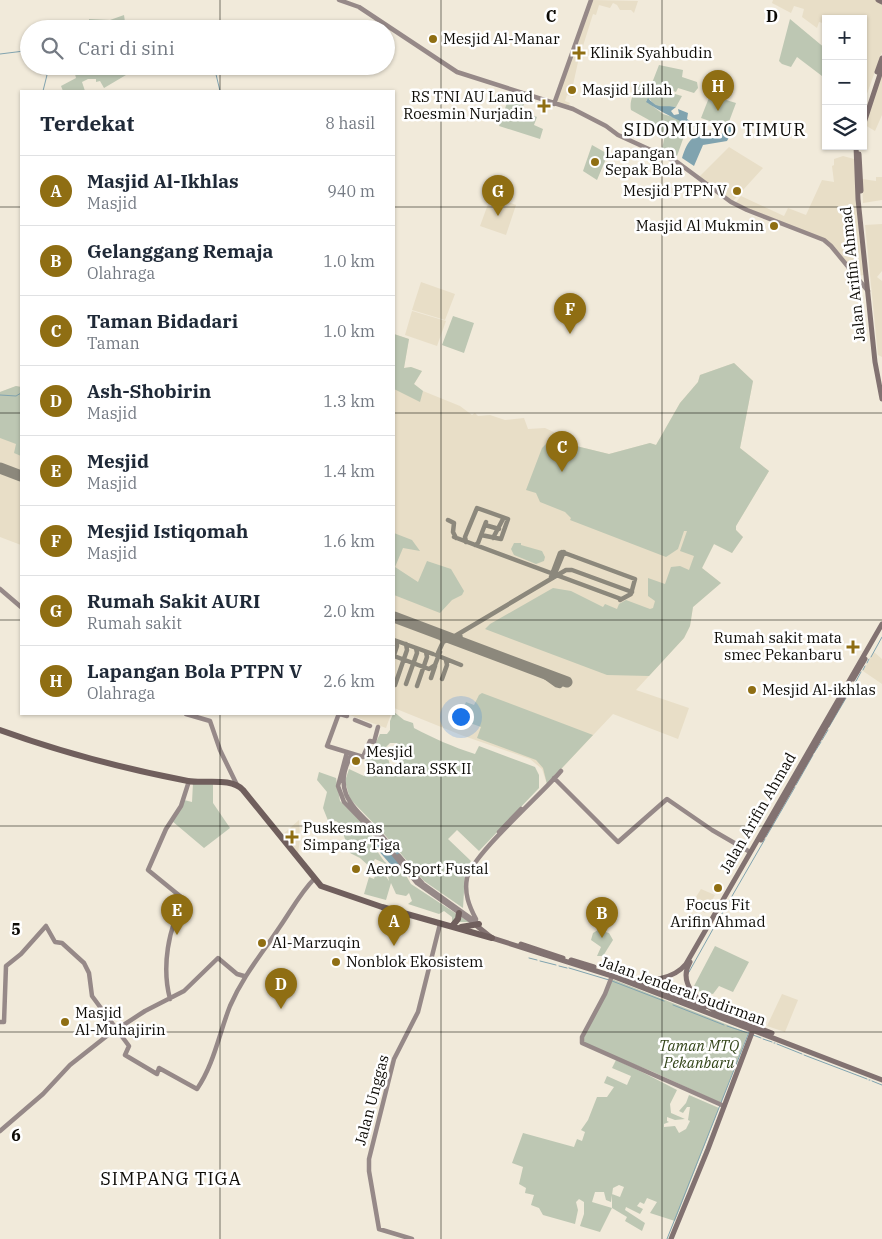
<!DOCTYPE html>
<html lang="id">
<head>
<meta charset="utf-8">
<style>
	:root { --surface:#fff; --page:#f2f2f3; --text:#1f2937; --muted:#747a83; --line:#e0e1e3; --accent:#8f6e13 }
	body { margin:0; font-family:"IBM Plex Serif",serif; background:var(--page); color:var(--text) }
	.controls { position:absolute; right:15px; top:15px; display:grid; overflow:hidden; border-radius:0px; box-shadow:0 1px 4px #0004 }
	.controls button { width:45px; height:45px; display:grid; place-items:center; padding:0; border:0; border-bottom:1px solid var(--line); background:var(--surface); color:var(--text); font:25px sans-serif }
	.you { position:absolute; left:460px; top:716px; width:18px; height:18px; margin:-12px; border:4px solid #fff; border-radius:50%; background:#1a73e8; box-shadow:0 0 0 8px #1a73e833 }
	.badge { display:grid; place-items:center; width:32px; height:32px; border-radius:50%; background:var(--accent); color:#fff; font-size:16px; font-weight:700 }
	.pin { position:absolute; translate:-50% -41px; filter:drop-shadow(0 1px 2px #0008) }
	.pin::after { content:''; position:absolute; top:26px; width:18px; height:15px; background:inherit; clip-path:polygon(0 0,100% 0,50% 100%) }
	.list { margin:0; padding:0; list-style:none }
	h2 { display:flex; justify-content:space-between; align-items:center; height:65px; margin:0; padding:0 20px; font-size:21px }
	h2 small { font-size:16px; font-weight:400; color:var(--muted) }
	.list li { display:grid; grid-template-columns:32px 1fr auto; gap:15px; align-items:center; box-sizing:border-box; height:70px; padding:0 20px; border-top:1px solid var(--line) }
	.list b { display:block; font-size:19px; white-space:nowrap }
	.list p { margin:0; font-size:16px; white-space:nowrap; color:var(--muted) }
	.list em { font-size:16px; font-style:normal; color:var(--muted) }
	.icon { flex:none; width:28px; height:28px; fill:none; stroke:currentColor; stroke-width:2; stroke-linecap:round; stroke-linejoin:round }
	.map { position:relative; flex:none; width:882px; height:1239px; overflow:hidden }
	.search { position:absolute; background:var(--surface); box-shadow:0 1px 4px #0004; left:20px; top:20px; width:375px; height:55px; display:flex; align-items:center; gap:12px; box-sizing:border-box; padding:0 18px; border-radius:28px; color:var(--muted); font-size:19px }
	.panel { position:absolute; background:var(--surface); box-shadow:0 1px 4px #0004; left:20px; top:90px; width:375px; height:625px; border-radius:0px }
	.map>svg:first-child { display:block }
</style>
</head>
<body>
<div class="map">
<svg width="882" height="1239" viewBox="0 0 882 1239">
	<rect width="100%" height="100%" fill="#f1eada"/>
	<!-- built -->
	<path fill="#e8dec7" d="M592,0L638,1L634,13L631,10H620L617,5L613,3L610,8L599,5L596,15L593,14L578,62L573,85L578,90L573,97L567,95L565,101L570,103L568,107L556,103Z
		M773,0H876L882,2V52L863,105V19H826V24L819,22L817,28L802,17L804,9L794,6L791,13L772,3Z
		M882,73V115L875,131L865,125Z
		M729,147L763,168L733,201L699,177Z
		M843,156L854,159L864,275L858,276L827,240L749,210L736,202L741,196L784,216L788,208L806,215L822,180L834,182L832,166L834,165V159Z
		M876,177H882V200L863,203L862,179L876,181Z
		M491,196L516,205L506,235L480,226Z
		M882,224V271L877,277L882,281V357L878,355L865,225Z
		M421,282L455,294L445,320L412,310Z
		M412,311L446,321L437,346L405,335Z
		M394,334L409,339L404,368L411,367L422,371L414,384L423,391L460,406L472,415L475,413L478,416L490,415L505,420L524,418L528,429L545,428L558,434L553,444L563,447L572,445L609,454L650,443L656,445L680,403L698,382L700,375L734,363L753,381L740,448L769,471L736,526V530L743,537L732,553L714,544L702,568L721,583L693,607L690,626L684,638L636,690L689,708L678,739L613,714L547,784L542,769L530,759L461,735L394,708Z
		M16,386L21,387V545L0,537V392Z
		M874,652L882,659V684L863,671Z
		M347,714H391L386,728Z
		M299,820L300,839L298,854L282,835Z
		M701,889L715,895L705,913L691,905Z
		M782,994L798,1000L785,1032L767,1026Z"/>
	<!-- green -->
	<path fill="#bdc7b3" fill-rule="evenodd" d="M124,15L126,29H89V19L110,20Z
		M790,19L826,49V72L822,76L797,57L791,67L782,64L779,61Z
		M659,65L683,70L682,77L697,82L698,88L694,93L678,88L676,92L652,83Z
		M73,66H124L126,75L104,88L100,81L96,82V79H88L82,82L85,91H63L61,86L76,78Z
		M640,84L682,96L676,107C666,106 655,111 650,99L646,101L663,114L689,122L677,156L662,149L665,135L655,129L649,120L631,110C629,102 634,89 640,84Z
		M710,95L736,103L727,127L701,118Z
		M508,100L524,104L521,111L537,117L534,125L543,129L540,139L499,126Z
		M592,145L608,154L597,180L583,171Z
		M453,316L474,323L464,353L442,345Z
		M394,334L409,339L404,368L411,367L422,371L414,384L423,391L420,402L394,389Z
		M734,363L753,381L740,448L769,471L736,526V530L743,537L732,553L714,544L702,568L721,583L693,607L690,626L684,638L649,676L607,675L485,629L490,624L553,588L571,591L603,607L605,604L617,609L619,604L626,600L650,609L653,608L655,601L648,596V578L665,584L671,567L680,566L689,570L694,556L680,551L687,531H684L678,549L666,557L570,520L571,518L565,512L540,502L536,493L526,490L542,448L547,443L563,447L572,445L609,454L650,443L656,445L680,403L698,382L700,375Z
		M16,386L21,387V456L14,453L16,444L0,438V392Z
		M394,533L412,540L420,551L403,548L395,567L418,582L427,561L451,569L464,591L462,595L452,600L440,613L394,595Z
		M514,543H521V545L542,551L545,557L544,561L536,564L514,555L511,549Z
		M482,693L593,735L547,784L543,768L536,760L477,738L481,727L459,719L466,702L474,705L479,695Z
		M394,712L404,720L413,723L414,728C433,738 453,747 475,754L479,746L535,767L539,775V788L479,851L457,830L448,839L471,861L463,873L465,875L463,908L424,881L385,835L350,799L345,781L349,769L364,776L369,771L365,762L369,750H372L380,734H387L390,730V721ZM390,743H397L396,748L399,749L406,747L403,754L397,760L396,767L390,765L385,748Z
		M319,772L336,778L340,801L373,833L370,841L384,861L394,870L401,867L411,884L469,922H452V917L444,911L439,914L408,904L412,901L409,893L406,896L396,894L391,883L386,900L364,894L369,877L374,879L376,873L385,875L389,881L388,876L394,874L384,863L375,859L370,867L360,858L350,853L344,836L345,829L336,821L329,823L323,808L327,792L317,780Z
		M193,783L213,784V803L230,828L204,848L172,821L184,800L192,802Z
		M598,930L609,933L613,940L603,956H597L601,947L591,940L593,933Z
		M715,946L749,962L733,992L719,986L713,994L698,991L694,986Z
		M612,979L748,1033L721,1103L651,1071L583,1044L582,1040Z
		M616,1060C637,1069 656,1079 677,1090L670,1104L671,1113L685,1119L675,1120L667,1117V1121L669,1122L664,1124V1127L675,1126L679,1133L686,1129L690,1121L688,1120L690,1107H687L683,1113L679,1111L686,1103L689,1095L719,1108L675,1221L650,1213L657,1202L647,1198L644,1204L640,1202L637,1206L643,1209L640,1214L626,1207L625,1210L645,1223L642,1231L625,1221L627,1217L612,1208L600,1232L580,1226L584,1214V1202L579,1199L576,1202L578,1210L575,1224L543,1215L539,1208L531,1205L534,1195L525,1193L526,1188L519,1184L523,1167L512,1163L523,1133L574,1147L577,1139L582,1141L585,1132L581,1130L588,1120L597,1097H607L614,1087L604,1083L607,1076L627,1085L631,1076L612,1068ZM619,1185L624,1187L620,1197L612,1194V1208L592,1202L595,1192H604L606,1200L611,1202L613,1188Z"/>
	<!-- water -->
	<path fill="#80a3af" d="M648,98C659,111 662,104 676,107L671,111L674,115L679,114L678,109L688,113L687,119L697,126L703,127L700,125H702L706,127C693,131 657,109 646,102Z
		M733,122L736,124L727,141L703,145L694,166L682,158C689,135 697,131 721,134Z
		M382,833L405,860L397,868L391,865L370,841Z"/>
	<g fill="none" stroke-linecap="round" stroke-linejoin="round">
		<!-- stream -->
		<path stroke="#80a3af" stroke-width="1" d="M0,54L24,51L29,53
			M41,66L40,71L47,75L43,91
			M214,66L220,91
			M0,395L16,396L21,393
			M871,657L882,637
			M867,663L869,659
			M863,670L865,666
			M848,696L861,672
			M829,727L846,698
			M822,740L828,730
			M814,753L821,742
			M796,785L813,755
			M766,837L795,787
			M724,910L765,839
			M714,927L723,912
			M529,958L537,960
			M540,961L556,965
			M559,966L567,968
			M569,968L609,980
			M689,972L713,929
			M612,981L664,1001
			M673,1005L724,1025
			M728,1014L734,1016
			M737,1017L747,1020
			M750,1021L752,1024
			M727,1026L748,1033
			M753,1035L761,1038
			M763,1039L772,1042
			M774,1043H775
			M777,1044L802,1054
			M804,1055L867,1079
			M869,1080H870
			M872,1081L882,1085
			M667,1239L749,1032"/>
		<!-- taxiway -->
		<path stroke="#8c887c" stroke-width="4.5" d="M448,520L454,523L453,532L456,538
			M485,525L499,529
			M454,537L621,599
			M493,538L503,519
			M466,542L465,537L477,508L508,519L501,539L481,535
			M475,545L478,543L486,522
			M554,576L564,552
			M551,577L560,553L562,552L635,579L631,594L620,600
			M460,633L461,642
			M439,634L443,642
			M448,637L455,636L566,570H572L632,592
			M394,640L433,654
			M438,653L443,642L451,638
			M394,655L397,646L396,641
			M436,655L461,665
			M394,656L429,669L435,665L440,652
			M535,670L556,685L560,686L563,683L561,677L549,675
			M431,678L435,666
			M442,679L447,665L446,660
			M406,684L417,653L416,648
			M395,685L407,650L406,644
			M417,686L427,657L426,652"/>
		<!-- runway -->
		<path stroke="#8c887c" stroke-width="11" d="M0,468L21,476
			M394,617L567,682"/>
		<!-- secondary -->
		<path stroke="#968988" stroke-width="4.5" d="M339,0L359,7L457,72L573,109L606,126L618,135L677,162L731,202L747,210L824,240L831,246L868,291
			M554,104L591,0
			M0,589L21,607
			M186,714L210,721L220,750L237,785
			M347,716L340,714L338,716L327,746L363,757L370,741L374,742L378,727
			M355,720L370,726
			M347,752L338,786L344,802L386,845L417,883L475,924
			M352,754C327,797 362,812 388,843
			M554,778L618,842L667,799L712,830L750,852
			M499,832L521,809
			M399,856L423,884L479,924
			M476,919C469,906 464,893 467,878C473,854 542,794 561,771
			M612,976L605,994L582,1037V1043L724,1106
			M170,999C162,969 167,926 186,901L148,870L166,829L181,806L189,781
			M0,1022H4L6,966L21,954L46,926L55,942L62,943L84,963L89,973L92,996L129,1046L125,1055L157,1074L159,1068L197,1089C214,1064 219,1034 230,1006C243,976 261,955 279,928C291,911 300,893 315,878
			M0,1131L43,1094L70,1065L108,1035L145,1011L184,991L218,958L237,974L244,976
			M412,1239L379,1229L369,1171V1159L394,1059L418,1012L440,924"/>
		<!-- primary -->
		<path stroke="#827271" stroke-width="5" d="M878,0L882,2
			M877,72L882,58
			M863,126L882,68
			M856,146L858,199L875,362L882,399
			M859,154L861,191
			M853,679L865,659
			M761,840L844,696
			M477,926L492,938L612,976L882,1080
			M521,944L563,958
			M571,960L594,967
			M690,962C677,984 699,1002 717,1012
			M614,974L705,1007
			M631,980C650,981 673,980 686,964L882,624
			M715,1011L772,1033
			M671,1239L708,1149L753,1030"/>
		<!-- highway -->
		<path stroke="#705f5d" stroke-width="6" d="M0,730C61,752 125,769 188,781C205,784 231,777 243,790L321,886L382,907L492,938
			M453,925L458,919L459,913
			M461,927L479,924"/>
	</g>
	<!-- grid -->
	<path fill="none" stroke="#0d0b06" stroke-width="1" stroke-opacity="0.55" d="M220,0V29M441,0V1239M662,0V1239M220,66V91M0,207H21M394,207H882M0,413H21M394,413H882M0,620H21M394,620H882M220,714V1239M0,826H882M0,1032H882"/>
	<!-- markers -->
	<g fill="#8f6e13" stroke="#fff" stroke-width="2">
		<circle cx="433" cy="39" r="5"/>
		<path d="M576.5 45.5h5v5h5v5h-5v5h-5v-5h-5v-5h5z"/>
		<circle cx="572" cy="90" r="5"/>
		<path d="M541.5 98.5h5v5h5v5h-5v5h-5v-5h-5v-5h5z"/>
		<circle cx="595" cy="162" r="5"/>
		<circle cx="737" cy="191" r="5"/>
		<circle cx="774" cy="226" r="5"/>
		<path d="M850.5 639.5h5v5h5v5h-5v5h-5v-5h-5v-5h5z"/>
		<circle cx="752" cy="690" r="5"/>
		<circle cx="356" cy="761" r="5"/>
		<path d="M289.5 829.5h5v5h5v5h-5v5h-5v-5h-5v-5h5z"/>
		<circle cx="356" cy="869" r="5"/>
		<circle cx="718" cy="888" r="5"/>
		<circle cx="262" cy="943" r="5"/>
		<circle cx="336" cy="962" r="5"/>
		<circle cx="65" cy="1022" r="5"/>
	</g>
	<g text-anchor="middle" stroke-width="5" stroke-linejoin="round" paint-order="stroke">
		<!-- poi labels -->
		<g font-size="15" fill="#0d0b06" stroke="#fff" text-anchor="start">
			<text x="443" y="44">Mesjid Al-Manar</text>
			<text x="590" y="58">Klinik Syahbudin</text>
			<text x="582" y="95">Masjid Lillah</text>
			<text x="533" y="102" text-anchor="end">RS TNI AU Lanud<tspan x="533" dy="17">Roesmin Nurjadin</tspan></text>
			<text x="605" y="158">Lapangan<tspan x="605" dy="17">Sepak Bola</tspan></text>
			<text x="727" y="196" text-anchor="end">Mesjid PTPN V</text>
			<text x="764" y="231" text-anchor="end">Masjid Al Mukmin</text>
			<text x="842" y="643" text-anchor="end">Rumah sakit mata<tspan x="842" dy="17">smec Pekanbaru</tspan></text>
			<text x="762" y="695">Mesjid Al-ikhlas</text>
			<text x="366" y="757">Mesjid<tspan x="366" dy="17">Bandara SSK II</tspan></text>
			<text x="303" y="833">Puskesmas<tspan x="303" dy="17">Simpang Tiga</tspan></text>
			<text x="366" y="874">Aero Sport Fustal</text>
			<text x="718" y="910" text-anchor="middle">Focus Fit<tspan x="718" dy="17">Arifin Ahmad</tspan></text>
			<text x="272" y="948">Al-Marzuqin</text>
			<text x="346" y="967">Nonblok Ekosistem</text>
			<text x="75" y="1018">Masjid<tspan x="75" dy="17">Al-Muhajirin</tspan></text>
		</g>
		<!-- street labels -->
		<g font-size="15" fill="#0d0b06" stroke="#fff">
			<text transform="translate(853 274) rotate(-96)" y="5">Jalan Arifin Ahmad</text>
			<text transform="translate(758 813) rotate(-60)" y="5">Jalan Arifin Ahmad</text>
			<text transform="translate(683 991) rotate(20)" y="5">Jalan Jenderal Sudirman</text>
			<text transform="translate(372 1100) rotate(-75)" y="5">Jalan Unggas</text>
		</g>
		<!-- park labels -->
		<g font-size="15" font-style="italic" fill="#324418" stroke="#fff">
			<text x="699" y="1051">Taman MTQ<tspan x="699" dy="17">Pekanbaru</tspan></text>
		</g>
		<!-- quarter labels -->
		<g font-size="18" letter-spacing="1" fill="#0d0b06" stroke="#fff">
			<text x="715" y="136">SIDOMULYO TIMUR</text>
			<text x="171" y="1185">SIMPANG TIGA</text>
		</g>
	</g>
	<g font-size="16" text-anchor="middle" font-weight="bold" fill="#0d0b06" stroke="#fff" stroke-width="5" stroke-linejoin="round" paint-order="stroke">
		<text x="551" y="22">C</text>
		<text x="772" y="22">D</text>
		<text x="16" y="935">5</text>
		<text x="16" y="1141">6</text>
	</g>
</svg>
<div class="controls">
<button>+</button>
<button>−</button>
<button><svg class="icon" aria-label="layers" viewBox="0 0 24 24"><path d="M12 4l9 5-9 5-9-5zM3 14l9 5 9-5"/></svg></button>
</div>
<div class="you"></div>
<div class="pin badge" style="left:394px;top:946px">A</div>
<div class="pin badge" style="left:602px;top:938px">B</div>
<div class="pin badge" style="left:562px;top:472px">C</div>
<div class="pin badge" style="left:281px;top:1009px">D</div>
<div class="pin badge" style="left:177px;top:935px">E</div>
<div class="pin badge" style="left:570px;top:334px">F</div>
<div class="pin badge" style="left:498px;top:216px">G</div>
<div class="pin badge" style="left:718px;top:111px">H</div>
<div class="search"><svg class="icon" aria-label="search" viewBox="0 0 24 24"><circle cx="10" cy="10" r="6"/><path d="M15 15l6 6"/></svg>Cari di sini</div>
<section class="panel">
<h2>Terdekat<small>8 hasil</small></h2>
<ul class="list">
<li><span class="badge">A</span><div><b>Masjid Al-Ikhlas</b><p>Masjid</p></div><em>940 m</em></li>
<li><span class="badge">B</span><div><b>Gelanggang Remaja</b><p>Olahraga</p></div><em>1.0 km</em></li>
<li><span class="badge">C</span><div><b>Taman Bidadari</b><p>Taman</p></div><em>1.0 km</em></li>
<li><span class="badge">D</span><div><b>Ash-Shobirin</b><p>Masjid</p></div><em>1.3 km</em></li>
<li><span class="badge">E</span><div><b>Mesjid</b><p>Masjid</p></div><em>1.4 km</em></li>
<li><span class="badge">F</span><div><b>Mesjid Istiqomah</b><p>Masjid</p></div><em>1.6 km</em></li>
<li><span class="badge">G</span><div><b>Rumah Sakit AURI</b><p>Rumah sakit</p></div><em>2.0 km</em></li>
<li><span class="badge">H</span><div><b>Lapangan Bola PTPN V</b><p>Olahraga</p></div><em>2.6 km</em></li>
</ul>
</section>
</div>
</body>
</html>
